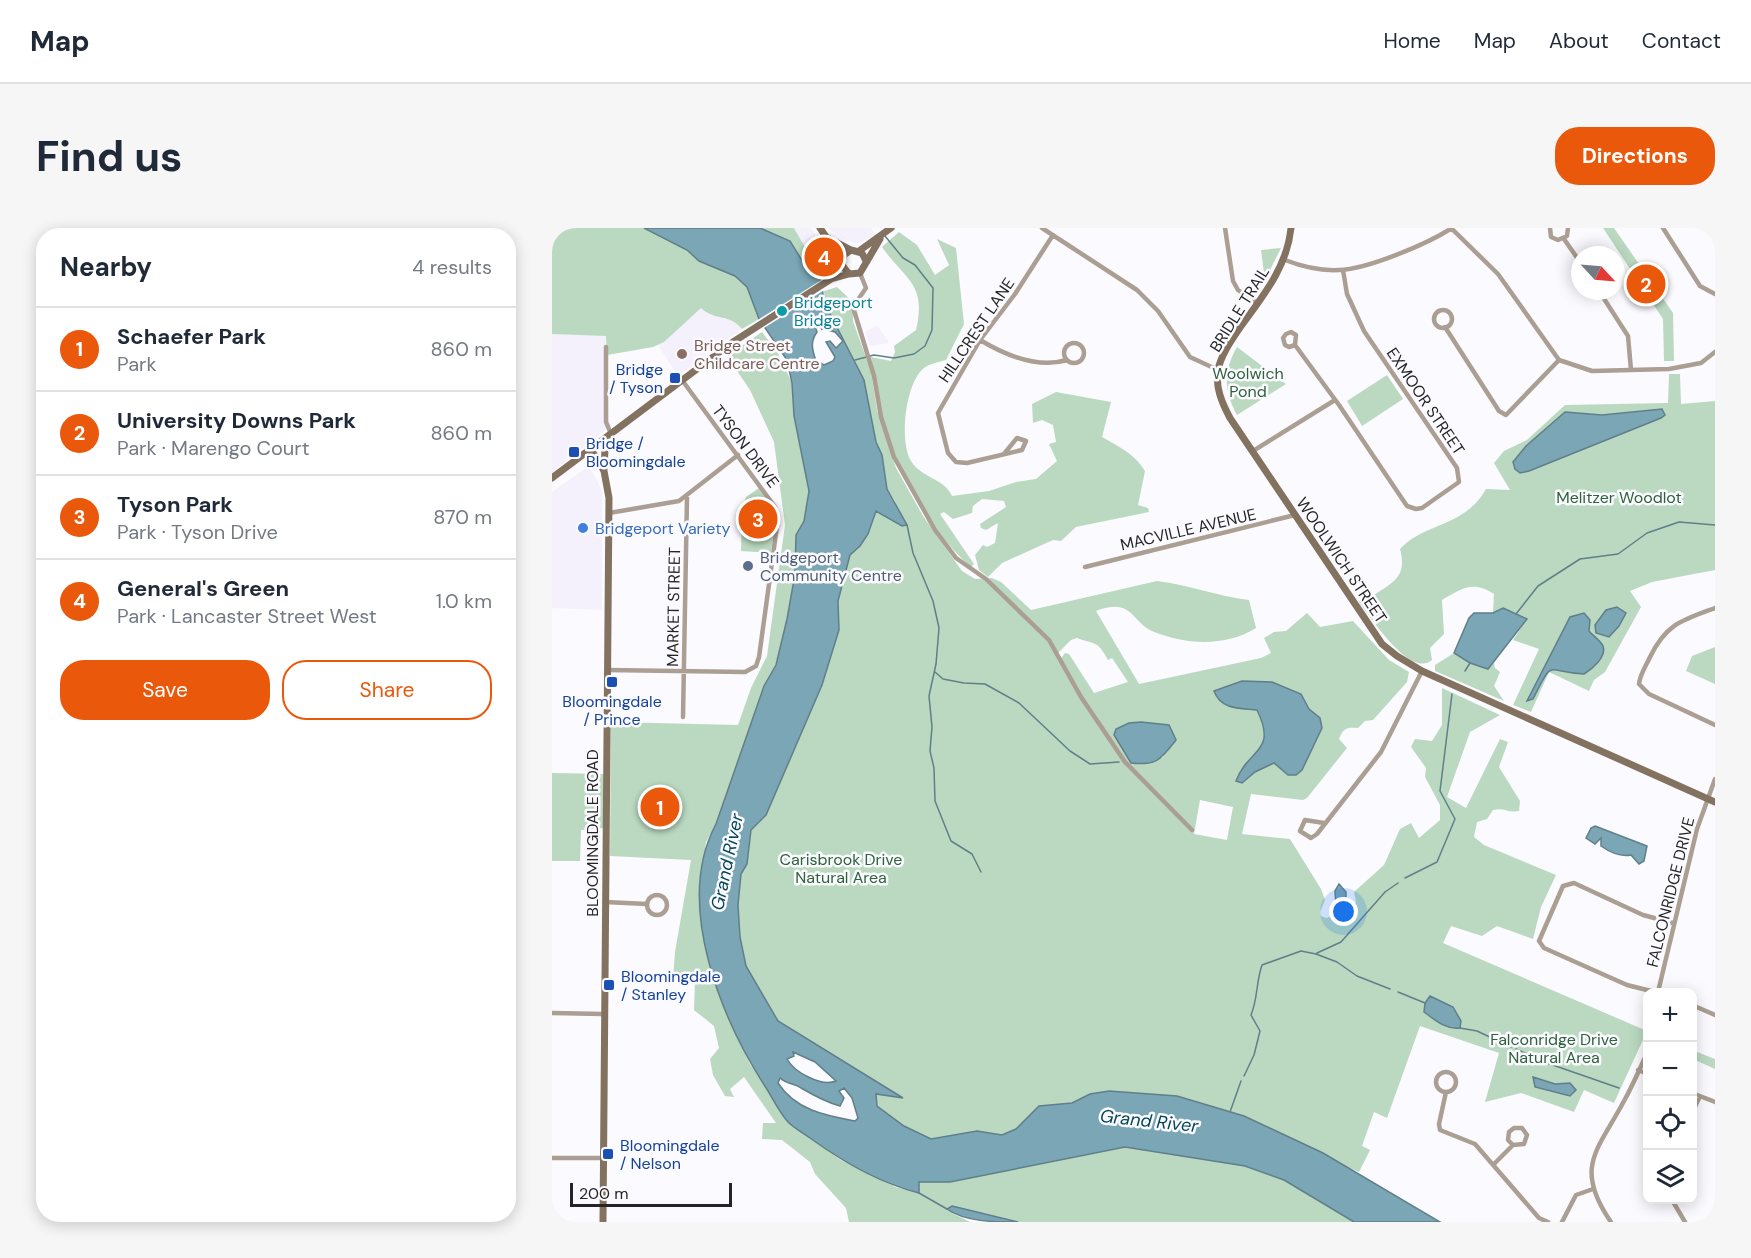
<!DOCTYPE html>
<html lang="en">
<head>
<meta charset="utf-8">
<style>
	:root { --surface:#fff; --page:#f6f6f7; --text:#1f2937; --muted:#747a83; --line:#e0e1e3; --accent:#ea580c }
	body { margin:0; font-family:"DM Sans",sans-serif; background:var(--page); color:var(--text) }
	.controls { position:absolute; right:18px; bottom:18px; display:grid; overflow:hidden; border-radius:12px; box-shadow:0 3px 15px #0003 }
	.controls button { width:54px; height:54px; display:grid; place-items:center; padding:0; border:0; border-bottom:2px solid var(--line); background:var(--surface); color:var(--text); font:30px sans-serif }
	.compass { position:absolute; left:1019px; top:18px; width:54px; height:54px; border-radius:50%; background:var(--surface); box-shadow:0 3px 15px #0003; rotate:116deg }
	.scale { position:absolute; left:18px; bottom:15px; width:162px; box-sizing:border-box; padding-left:6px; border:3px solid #252526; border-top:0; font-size:16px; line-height:21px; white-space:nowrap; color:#252526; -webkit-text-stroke:4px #fbfafe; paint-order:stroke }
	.you { position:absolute; left:792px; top:684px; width:21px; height:21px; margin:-15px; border:4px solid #fff; border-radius:50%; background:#1a73e8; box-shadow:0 0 0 9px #1a73e833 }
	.badge { display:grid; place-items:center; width:39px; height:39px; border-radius:50%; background:var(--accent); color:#fff; font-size:20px; font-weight:700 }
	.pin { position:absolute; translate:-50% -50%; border:3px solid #fff; box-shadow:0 2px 6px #0006 }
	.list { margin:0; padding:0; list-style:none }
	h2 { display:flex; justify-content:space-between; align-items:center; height:78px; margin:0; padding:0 24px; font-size:26px }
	h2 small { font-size:20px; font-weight:400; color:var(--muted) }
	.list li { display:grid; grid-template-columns:39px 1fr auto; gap:18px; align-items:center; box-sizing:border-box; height:84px; padding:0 24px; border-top:2px solid var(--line) }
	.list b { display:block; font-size:22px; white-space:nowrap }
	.list p { margin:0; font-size:20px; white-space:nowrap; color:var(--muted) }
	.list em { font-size:20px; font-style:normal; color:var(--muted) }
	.actions { display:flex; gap:12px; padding:18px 24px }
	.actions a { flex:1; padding:14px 0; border:2px solid var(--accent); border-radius:24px; text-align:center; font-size:21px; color:var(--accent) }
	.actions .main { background:var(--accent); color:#fff }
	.icon { flex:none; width:33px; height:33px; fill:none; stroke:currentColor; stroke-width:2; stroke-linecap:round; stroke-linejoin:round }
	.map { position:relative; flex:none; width:1163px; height:994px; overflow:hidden; border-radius:24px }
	header { display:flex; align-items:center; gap:36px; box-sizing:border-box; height:84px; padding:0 30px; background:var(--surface); border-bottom:2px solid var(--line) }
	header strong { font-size:28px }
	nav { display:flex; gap:33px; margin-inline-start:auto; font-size:21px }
	.intro { display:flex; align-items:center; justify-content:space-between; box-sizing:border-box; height:144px; padding:0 36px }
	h1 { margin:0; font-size:42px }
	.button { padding:15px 27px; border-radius:24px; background:var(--accent); color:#fff; font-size:21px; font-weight:700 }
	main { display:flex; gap:36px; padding:0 36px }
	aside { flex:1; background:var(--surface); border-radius:24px; box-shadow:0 3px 15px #0003 }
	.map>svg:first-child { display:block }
</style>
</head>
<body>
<header>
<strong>Map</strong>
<nav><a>Home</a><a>Map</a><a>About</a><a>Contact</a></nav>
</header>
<div class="intro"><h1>Find us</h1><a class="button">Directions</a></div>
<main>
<aside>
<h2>Nearby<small>4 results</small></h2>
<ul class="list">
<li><span class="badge">1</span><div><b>Schaefer Park</b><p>Park</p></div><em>860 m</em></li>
<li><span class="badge">2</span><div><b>University Downs Park</b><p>Park · Marengo Court</p></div><em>860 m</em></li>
<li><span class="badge">3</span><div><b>Tyson Park</b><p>Park · Tyson Drive</p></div><em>870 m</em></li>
<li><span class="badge">4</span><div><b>General's Green</b><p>Park · Lancaster Street West</p></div><em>1.0 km</em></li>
</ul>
<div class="actions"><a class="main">Save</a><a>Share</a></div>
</aside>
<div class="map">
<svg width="1163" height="994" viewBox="0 0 1163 994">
	<rect width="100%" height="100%" fill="#fbfafe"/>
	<!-- built -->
	<path fill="#f4f0fc" d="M242,0H259L267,13L254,21Z
		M276,0H319L324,7L307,15L293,12Z
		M149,80L155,86L182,91L190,101L126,148L106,117Z
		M325,97L337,115L318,118L313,104Z
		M0,106L54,108L57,193L59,197L0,244Z
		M37,238L50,262V382L0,380V264Z"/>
	<!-- green -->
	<path fill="#bad9c0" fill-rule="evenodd" d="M0,0H92L135,22L147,33L183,48L195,59L207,91L190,101C177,85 162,93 149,80L112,114L101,119L55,127L54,108L0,106Z
		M208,0H242L254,21L267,13L277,28L275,46L268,51L251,34L238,13Z
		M1051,0H1062L1121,85L1122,133H1112L1111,91Z
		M347,4L365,17L383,47L397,37L385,11L404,20L412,96L394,132C387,134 377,136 372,140C353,155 347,214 359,233C369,250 392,250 400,268L437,263L464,254L484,251L505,233L497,216L504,214L501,197L490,192L481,195L480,176L504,164L559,174L550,209C567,219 582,225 593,243L586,277L596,280L597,284L524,299L509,313L501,312L450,335L436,349L427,342L423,327L431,317L435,319L443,315L446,295L434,302L429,300L428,296L454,279L452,273L430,271L421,278L420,285L401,291L392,284L388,286L422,336L419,339C375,301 344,240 329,184C325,166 323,147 319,129L339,133L343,124L342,118L364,102C375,55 353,52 330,19Z
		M729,20L713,52L709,22Z
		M285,59L301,74V93L319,144L325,182L344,240L371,288L410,343L423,351L440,350L449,354L479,382L605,353C637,357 665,368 697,372L704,400C674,419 633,417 600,403C579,393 580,369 544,383L587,456L709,430L719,425L712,410L722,404L734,403L755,385L768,399L801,393L837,432L857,444L855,454L821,492L813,493L806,500C795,499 791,500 787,511L795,520L755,570L751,572L699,566L690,606L738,611L769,661L773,672L768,684L769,688L774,690L797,683L804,674L802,664L832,637L848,601L859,595L867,610L888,592V577L873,549L874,540L859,519L863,511L880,513L890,497V460L948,487L918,504L895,569L914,580L948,511L956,514L947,539L968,573L967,583C957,585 951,579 941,582L935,591L925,594L922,609L932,617L1004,647L989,679L981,711L945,698L930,708L899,698L891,715L1095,803L1062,875L1032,862L1022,884L969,865L933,874L947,825L868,798L835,890L822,884L810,918L818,922L807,944L625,868L557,863L538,866L520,875L487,878L464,901L450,907L425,903L379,911L352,898L325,878L324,865L348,870L226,793L194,738L188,709L186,677L189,646L195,636L199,602L214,587L270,457L287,402L286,373L298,326L308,318L316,306L324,283L350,298L343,273L335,261L330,227L324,214L312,152L273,75L272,63ZM525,410C544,417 545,412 556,432L560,430L576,454L542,465L517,426L513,425L507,433L504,427L519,412ZM720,454L749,466L757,481L768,490L770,500L750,542L735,547L722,534L703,544L690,555L687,546C708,520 721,516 705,482L675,478ZM589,494L616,497L624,512L610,530ZM648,572L681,579L675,612L642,606Z
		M210,104L227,127L240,155L242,188L257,263L252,293L244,307L243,346L235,391L224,437L212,458L164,596L154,614L147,677L169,773L198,836L236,894L287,931L343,959L367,965L366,954H398L573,919L693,938L732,952L802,994H466L400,978V985L418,994H297L294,980L263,946L258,934L230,912L210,911L211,895H224L192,849L178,861L182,869L173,868L161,847L158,831L167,820L162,798L142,782L143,752L121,751L123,724L139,632L58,628L59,494L186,497L199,460L215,428L233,297L222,214L198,162L175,128Z
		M685,119L734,156L685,187C672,163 671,143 685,119Z
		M1117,146H1128L1129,176L1163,173V342L1100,354L1078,363L1089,379L1053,444L1042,452L1037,463L997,444L979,484L961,477L987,421L961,412L975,391L941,385L942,366C921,352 909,361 890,372L892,406L878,420L880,432C858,451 819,389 807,374L815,366L822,367C843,353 855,348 848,321C873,294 912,300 934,261L958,262L942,235L952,223L975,212L1013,177L1116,175Z
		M835,147L851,171L810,198L795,173Z
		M207,260C227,286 223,294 219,325L189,323L190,283L194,269Z
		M1163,419V456L1134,443L1140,428Z
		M902,425L918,435L936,441L942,435L943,440L948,444L942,458L952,473L883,443V437Z
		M0,545L53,546V600L29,602L28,633H0Z
		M1140,822L1163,831V841L1141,831Z"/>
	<!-- water -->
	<path fill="#7aa6b5" stroke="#607f8a" stroke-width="1.5" fill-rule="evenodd" d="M92,0H208L238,13L251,34L268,51L273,76L312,152L324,214L330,227L335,261L355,297L350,298L324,283L316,306L308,318L298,327L286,373L287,402L270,457L214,587L199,602L195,636L189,646L186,677L188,709L194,738L226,793L351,870L324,866L325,878L352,898L379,911L425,903L450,907L464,901L487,878L520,875L538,866L557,863L625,868L692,888L771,925L888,994H802L732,952L693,938L573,919L398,954H367V965C327,955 291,934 258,910C251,905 242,900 236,894C228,885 222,873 216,863C170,793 121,676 164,596L212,458L224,437L235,391L243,346L244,307L252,293L257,263L242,188L240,155L235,132L207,91L195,59L183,48L147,33L135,22ZM265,90L270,102L269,91L278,93L280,99L275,98V102L283,104L291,113L284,120L278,113L274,114L283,129L281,133L272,137L264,133C260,121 258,114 265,104L261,91ZM241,824L263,834L284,853C270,859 243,845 235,831L242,828ZM228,850C236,857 242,855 249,860C261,867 273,874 288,878L292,870L287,863L292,860L300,870L306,890L303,893C276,888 244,883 226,855Z
		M1110,181L1113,187L1109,190L977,243L968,245L963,241L961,234L974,218L1013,184L1050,187Z
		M1065,379L1074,385L1067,398L1057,409L1044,405L1043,397L1054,382Z
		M951,380L975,391L936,441L918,435L902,425L917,390L922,385H941Z
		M1032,385L1038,392L1037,403C1041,408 1048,412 1051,418C1055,429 1040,441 1032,446C993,444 1002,429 981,471L975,473L1018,389Z
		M690,453L720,454L749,466L757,481L768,490L770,500L750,542L744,547H736L722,535L703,544L690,555L684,553C696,520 726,525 705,482C688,480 669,482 662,463Z
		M589,494L617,497L624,512C609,531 605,538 579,535L562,507L564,501L577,495Z
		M1043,598L1095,618L1092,633L1087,636L1079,627C1069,629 1059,625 1049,618V610L1043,616L1034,610L1039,600Z
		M787,656L794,664V672L787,679L784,678L783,663Z
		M878,768L901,779L909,793L908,800C894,802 883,792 872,784L873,775Z
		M981,849L1003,856L1018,855L1024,862L1018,868L983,859Z
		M400,978L466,994C442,994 413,994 395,981Z"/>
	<!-- pier -->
	<path fill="#fbfafe" d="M271,51L274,61L209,102L204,93Z"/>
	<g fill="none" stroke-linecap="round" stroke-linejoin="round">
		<!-- stream -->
		<path stroke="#607f8a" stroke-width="1.5" d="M303,132L322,127L342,130L362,126L373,118L380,102L381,60L363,37L351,30L333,8
			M355,297L361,325L381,373L387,400L384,436L377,468L380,499L378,523L382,540L383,573L399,613L420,626L429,644
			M964,386L986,358L1028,331L1066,326L1095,305L1127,294L1163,297
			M913,443L918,435
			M383,444L391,451L412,455L433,456L467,475L518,523L538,536L567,534
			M853,650L885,634L903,591L888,563L900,466
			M765,725L789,714L833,664L846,655
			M846,764L873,775
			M908,800L925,803L959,819
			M964,821L995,835L1067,860
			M692,848L702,827L708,803L699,787C706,770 704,754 710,737L749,723L764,726L785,734L805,748L838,761
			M678,884L689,853
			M367,965L395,981"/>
		<!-- street -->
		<path stroke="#ab9e92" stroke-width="4.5" d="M490,0L585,62L606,83L638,129L666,142
			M673,0L681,53L686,62L705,75
			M998,0L999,9L1006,12L1015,8L1016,0
			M1111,0L1148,58L1163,66
			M900,1L946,46L1007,132L1040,143L1117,141L1149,135L1163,124
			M1012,11L1028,34
			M733,32C751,39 768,43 787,42C816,41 875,16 900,0
			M308,45L314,60L301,79L322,148L329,189L342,229L383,302L404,330L434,351L497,412L529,469L573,534L640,602
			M1047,63L1076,108L1079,142
			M882 91a9 9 0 1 1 18 0a9 9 0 1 1-18 0Z
			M893,99L947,183L954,187L1007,132
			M428,112C453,127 485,141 515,132
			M512 125a10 10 0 1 1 20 0a10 10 0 1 1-20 0Z
			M743,117L737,119L733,117L731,110L734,106L739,104L744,107L743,117L787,177L855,278L864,281L870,280L907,254L905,240L812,103L795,66L791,42
			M54,119V194L59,206
			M701,223L783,172
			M452,226L465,210L474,213L470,222L415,235L404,234L396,225L386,185L428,112L463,66L501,7
			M57,285L127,273L186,227
			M533,339L743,287
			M1163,380C1130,392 1114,396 1098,429C1094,438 1088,446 1087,456L1097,466L1163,497
			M55,442L193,444L204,438L207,429L225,298L223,279L130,152
			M131,489L135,269
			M772,595L753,592L748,603L759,610L765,606L829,524L870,443
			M95 677a10 10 0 1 1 20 0a10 10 0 1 1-20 0Z
			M53,674L95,676
			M1103,764L1075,757L992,720L987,713L1011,658L1022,655L1091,687L1121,695
			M1106,764L1145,601L1163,551
			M1140,777L1163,787
			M0,785L51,786
			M1086,842L1096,846
			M884 854a10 10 0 1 1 20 0a10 10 0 1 1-20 0Z
			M894,864L887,896L888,902L923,916L987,990L996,994
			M1140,865L1163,874
			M1140,885L1148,868
			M0,930H52
			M942,936L961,917L972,916L975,907L970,900H962L957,904L956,912L961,917
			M1120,972L1133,994
			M1010,994L1024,967L1041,961
			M1059,994C1021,939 1046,922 1072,873C1081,857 1088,840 1096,823"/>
		<!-- secondary -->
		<path stroke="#847260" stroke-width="7" d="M268,0L290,32
			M739,0C735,40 710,69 687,101C679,113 669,127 666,142C663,159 670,175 678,190L830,416L845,428L870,443L1163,574
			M276,10L299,22
			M307,23L339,0
			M314,33L310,25L299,22L292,27L289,36L297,46L308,45L328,11
			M279,51L289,36
			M39,221L52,243L57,270L51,994
			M52,241L53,221L58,208
			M0,250L181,114L279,51L297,46"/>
	</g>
	<!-- markers -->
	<circle fill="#0f9aa8" stroke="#fbfafe" stroke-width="2" cx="230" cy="83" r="6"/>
	<circle fill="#8d6e63" stroke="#fbfafe" stroke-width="2" cx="130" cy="126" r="6"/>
	<g fill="#1a4fb4" stroke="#fbfafe" stroke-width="2">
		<rect x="117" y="144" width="12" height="12" rx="3"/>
		<rect x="16" y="218" width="12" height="12" rx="3"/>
		<rect x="54" y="448" width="12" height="12" rx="3"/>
		<rect x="51" y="751" width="12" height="12" rx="3"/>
		<rect x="50" y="920" width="12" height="12" rx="3"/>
	</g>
	<circle fill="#3f7fe0" stroke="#fbfafe" stroke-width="2" cx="31" cy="300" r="6"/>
	<circle fill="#5c6f8a" stroke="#fbfafe" stroke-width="2" cx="196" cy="338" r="6"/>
	<g text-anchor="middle" stroke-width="5" stroke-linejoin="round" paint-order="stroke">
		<!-- culture labels -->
		<g font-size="16" fill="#0d838f" stroke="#fbfafe" text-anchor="start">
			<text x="242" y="80">Bridgeport<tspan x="242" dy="18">Bridge</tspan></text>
		</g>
		<!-- street labels -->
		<g font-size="16" fill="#252526" stroke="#fbfafe">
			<text transform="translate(687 81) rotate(-58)" y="6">BRIDLE TRAIL</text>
			<text transform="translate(424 102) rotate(-56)" y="6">HILLCREST LANE</text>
			<text transform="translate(874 173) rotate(56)" y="6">EXMOOR STREET</text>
			<text transform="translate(194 218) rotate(53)" y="6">TYSON DRIVE</text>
			<text transform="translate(636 301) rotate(-13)" y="6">MACVILLE AVENUE</text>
			<text transform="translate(790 332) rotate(56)" y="6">WOOLWICH STREET</text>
			<text transform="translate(121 379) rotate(-89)" y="6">MARKET STREET</text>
			<text transform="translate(40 605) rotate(-90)" y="6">BLOOMINGDALE ROAD</text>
			<text transform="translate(1118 664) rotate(-76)" y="6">FALCONRIDGE DRIVE</text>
		</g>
		<!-- education labels -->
		<g font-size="16" fill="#785e54" stroke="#fbfafe" text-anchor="start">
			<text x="142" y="123">Bridge Street<tspan x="142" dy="18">Childcare Centre</tspan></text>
		</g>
		<!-- transit labels -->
		<g font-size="16" fill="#164399" stroke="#fbfafe" text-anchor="start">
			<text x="111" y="147" text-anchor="end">Bridge<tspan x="111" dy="18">/ Tyson</tspan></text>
			<text x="34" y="221">Bridge /<tspan x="34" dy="18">Bloomingdale</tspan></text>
			<text x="60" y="479" text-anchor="middle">Bloomingdale<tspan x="60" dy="18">/ Prince</tspan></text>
			<text x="69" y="754">Bloomingdale<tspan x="69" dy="18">/ Stanley</tspan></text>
			<text x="68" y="923">Bloomingdale<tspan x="68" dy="18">/ Nelson</tspan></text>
		</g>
		<!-- park labels -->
		<g font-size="16" fill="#2e613c" stroke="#fbfafe">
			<text x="696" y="151">Woolwich<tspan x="696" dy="18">Pond</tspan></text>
			<text x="1067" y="275">Melitzer Woodlot</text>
			<text x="289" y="637">Carisbrook Drive<tspan x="289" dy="18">Natural Area</tspan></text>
			<text x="1002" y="817">Falconridge Drive<tspan x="1002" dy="18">Natural Area</tspan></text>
		</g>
		<!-- shop labels -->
		<g font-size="16" fill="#366cbe" stroke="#fbfafe" text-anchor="start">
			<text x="43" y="306">Bridgeport Variety</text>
		</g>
		<!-- service labels -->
		<g font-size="16" fill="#4e5e75" stroke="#fbfafe" text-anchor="start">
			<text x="208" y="335">Bridgeport<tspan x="208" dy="18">Community Centre</tspan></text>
		</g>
		<!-- water labels -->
		<g font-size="18" font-style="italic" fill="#054757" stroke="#fbfafe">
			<text transform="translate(175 634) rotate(-78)" y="6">Grand River</text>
			<text transform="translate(597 893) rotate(6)" y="6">Grand River</text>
		</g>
	</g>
</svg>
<div class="controls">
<button>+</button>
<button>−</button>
<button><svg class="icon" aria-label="locate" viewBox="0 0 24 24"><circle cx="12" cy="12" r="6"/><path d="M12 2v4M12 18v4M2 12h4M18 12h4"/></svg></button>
<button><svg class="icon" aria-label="layers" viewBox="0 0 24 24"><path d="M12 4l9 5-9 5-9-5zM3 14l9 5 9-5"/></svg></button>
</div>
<svg class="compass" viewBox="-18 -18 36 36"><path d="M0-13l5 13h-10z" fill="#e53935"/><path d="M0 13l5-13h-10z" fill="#747a83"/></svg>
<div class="scale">200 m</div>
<div class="you"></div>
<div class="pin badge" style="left:108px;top:579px">1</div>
<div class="pin badge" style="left:1094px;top:56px">2</div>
<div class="pin badge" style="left:206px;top:291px">3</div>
<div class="pin badge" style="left:272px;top:29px">4</div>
</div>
</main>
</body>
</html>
